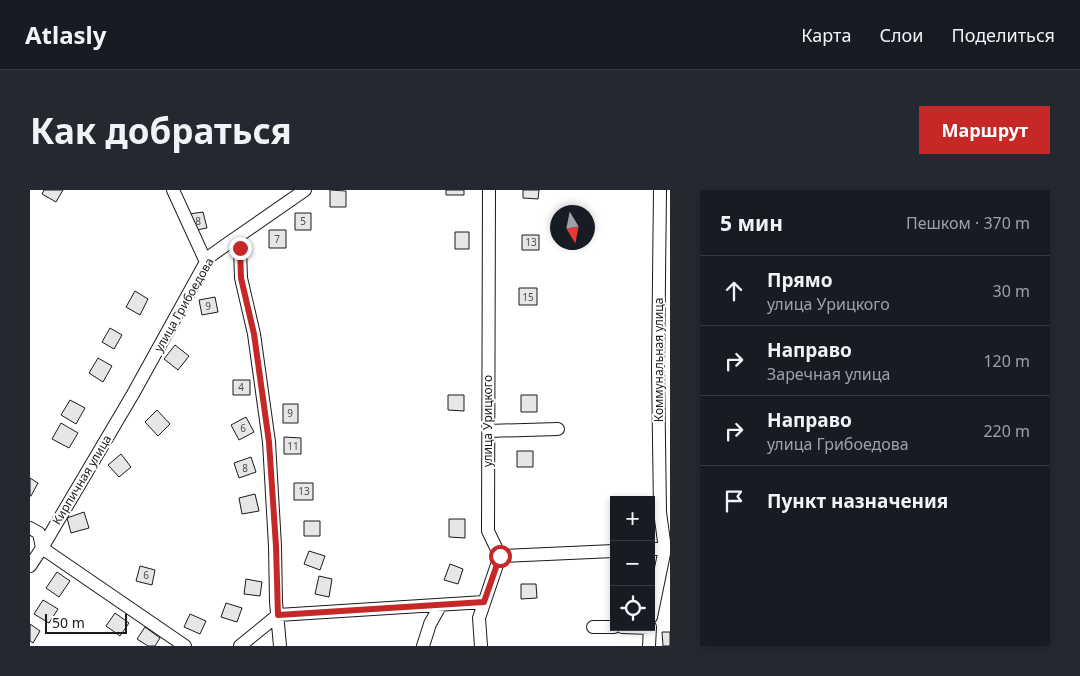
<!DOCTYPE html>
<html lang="ru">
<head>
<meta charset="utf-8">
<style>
	:root { --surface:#171b24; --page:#242831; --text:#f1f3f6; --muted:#9ea1a6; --line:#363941; --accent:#c62828 }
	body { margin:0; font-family:"Noto Sans",sans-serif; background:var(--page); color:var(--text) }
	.controls { position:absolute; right:15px; bottom:15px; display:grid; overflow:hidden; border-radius:0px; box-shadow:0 2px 8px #0003 }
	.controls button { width:45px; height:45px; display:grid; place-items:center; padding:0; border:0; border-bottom:1px solid var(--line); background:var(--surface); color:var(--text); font:25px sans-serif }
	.compass { position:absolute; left:520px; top:15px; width:45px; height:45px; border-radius:50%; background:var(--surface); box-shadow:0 2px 8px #0003; rotate:170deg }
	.scale { position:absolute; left:15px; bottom:12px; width:82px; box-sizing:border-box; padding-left:5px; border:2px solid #1a1a1a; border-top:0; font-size:14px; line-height:18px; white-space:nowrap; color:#1a1a1a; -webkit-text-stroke:4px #fff; paint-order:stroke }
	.stop { position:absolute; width:15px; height:15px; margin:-11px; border:4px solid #c62828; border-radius:50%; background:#fff }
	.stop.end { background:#c62828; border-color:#fff; box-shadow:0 1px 5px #0008 }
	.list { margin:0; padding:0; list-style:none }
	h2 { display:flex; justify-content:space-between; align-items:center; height:65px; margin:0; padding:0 20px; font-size:21px }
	h2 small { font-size:16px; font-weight:400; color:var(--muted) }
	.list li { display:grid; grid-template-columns:32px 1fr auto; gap:15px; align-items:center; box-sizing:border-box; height:70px; padding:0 20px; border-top:1px solid var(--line) }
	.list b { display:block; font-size:19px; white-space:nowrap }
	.list p { margin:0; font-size:16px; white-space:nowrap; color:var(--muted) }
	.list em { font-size:16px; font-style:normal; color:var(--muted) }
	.icon { flex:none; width:28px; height:28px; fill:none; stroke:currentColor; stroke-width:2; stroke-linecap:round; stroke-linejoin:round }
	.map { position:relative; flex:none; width:640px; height:456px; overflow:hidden; border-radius:0px }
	header { display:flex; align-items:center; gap:30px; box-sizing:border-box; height:70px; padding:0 25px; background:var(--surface); border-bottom:1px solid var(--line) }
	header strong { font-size:24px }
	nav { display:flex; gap:28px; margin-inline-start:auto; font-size:18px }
	.intro { display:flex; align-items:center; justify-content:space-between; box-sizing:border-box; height:120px; padding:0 30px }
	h1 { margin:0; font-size:35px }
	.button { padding:12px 22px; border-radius:0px; background:var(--accent); color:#fff; font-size:18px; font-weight:700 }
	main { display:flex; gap:30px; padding:0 30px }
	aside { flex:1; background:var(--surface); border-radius:0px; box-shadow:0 2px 8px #0003 }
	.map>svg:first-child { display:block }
</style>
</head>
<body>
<header>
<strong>Atlasly</strong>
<nav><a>Карта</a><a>Слои</a><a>Поделиться</a></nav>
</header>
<div class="intro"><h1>Как добраться</h1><a class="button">Маршрут</a></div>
<main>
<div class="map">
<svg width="640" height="456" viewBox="0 0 640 456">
	<rect width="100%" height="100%" fill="#fff"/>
	<!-- building -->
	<path fill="#e6e6e6" stroke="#1a1a1a" d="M14,0H33L26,12L12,4Z
		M300,0L316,1V17H300Z
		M416,0H434V5H416Z
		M493,0H509L508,9L493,8Z
		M173,22L177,38L162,41L159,24Z
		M265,23H281V40H265Z
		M239,40H256V58H239Z
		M425,42H439V59H425Z
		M492,45H509V60H492Z
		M489,98H507V115H489Z
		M105,101L118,109L110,125L96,117Z
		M185,107L188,122L172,125L169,110Z
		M80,138L92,145L84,159L72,152Z
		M145,155L159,166L148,180L134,169Z
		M68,168L82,176L73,192L59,183Z
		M203,190H220V205H203Z
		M418,205H434V221L418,220Z
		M491,205H507V222H491Z
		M40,210L55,218L46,234L31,225Z
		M253,214H268V233H253Z
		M127,220L140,234L128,246L115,232Z
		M216,227L224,242L209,250L201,235Z
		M31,233L48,243L39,258L22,249Z
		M254,247L271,248V264H254Z
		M487,261H503V277H487Z
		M91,264L101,277L89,287L78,275Z
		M221,267L226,282L209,288L204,273Z
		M0,288L8,293L1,306H0Z
		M264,293H283V310H264Z
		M225,304L229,321L212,324L209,308Z
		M54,322L59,338L41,343L37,328Z
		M419,329H435V348L419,347Z
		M274,331H290V346H274Z
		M279,361L295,366L290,380L274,374Z
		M420,374L433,379L428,394L414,390Z
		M110,376L125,380L122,395L106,391Z
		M27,382L40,391L29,407L16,398Z
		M289,386L302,389L299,407L285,404Z
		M216,389L232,392L230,406L214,404Z
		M491,394H506L507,408L491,409Z
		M13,410L28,419L19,433L4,424Z
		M196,413L212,418L207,432L191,427Z
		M85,423L99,433L90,446L76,436Z
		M160,424L176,431L170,444L154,437Z
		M0,434L10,441L3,453L0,451Z
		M115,437L130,448L125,456H118L107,449Z
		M632,442H640V456H633Z"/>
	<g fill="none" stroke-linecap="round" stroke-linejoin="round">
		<defs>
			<path id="minor" d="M143,0L176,72
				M200,52L275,0
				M458,241L528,239
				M0,338L9,343L12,358L155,456
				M621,359H640
				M470,366L584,361
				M0,376L12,358L103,204L176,72L179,67L200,52L210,58L211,88L224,144L239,252L245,356L246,412L250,456
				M621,427L635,359L630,322L628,178L630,0
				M563,437H584
				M592,437L620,438
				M210,456L248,425L454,412
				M393,456L400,434L410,416
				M451,456L449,428L470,366L458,341L459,0
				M619,456L620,437"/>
		</defs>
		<!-- minor casing -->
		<use href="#minor" stroke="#1a1a1a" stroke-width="14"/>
		<!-- minor -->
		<use href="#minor" stroke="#fff" stroke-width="12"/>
	</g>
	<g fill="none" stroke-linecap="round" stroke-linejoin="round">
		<!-- route -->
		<path stroke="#c62828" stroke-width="6" d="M210,58L211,88L224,144L239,252L246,356L248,425L454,412L470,366"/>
	</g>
	<g text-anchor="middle" stroke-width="4" stroke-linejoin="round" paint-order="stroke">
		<!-- number labels -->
		<g font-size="10" fill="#4d4d4d">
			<text x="168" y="35">8</text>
			<text x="273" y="35">5</text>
			<text x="247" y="53">7</text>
			<text x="501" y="56">13</text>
			<text x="498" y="111">15</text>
			<text x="178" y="120">9</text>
			<text x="211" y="201">4</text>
			<text x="260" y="227">9</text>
			<text x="213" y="242">6</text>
			<text x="263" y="260">11</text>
			<text x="215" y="282">8</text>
			<text x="274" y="305">13</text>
			<text x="116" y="389">6</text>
		</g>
		<!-- street labels -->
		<g font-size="12" fill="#1a1a1a" stroke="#fff">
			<text transform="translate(154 115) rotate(-60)" y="4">улица Грибоедова</text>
			<text transform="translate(629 170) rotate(-90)" y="4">Коммунальная улица</text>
			<text transform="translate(458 231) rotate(-90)" y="4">улица Урицкого</text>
			<text transform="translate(52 290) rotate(-59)" y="4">Кирпичная улица</text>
		</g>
	</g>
</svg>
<div class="controls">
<button>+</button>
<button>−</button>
<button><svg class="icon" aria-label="locate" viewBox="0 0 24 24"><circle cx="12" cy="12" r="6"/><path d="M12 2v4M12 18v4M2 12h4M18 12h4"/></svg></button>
</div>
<svg class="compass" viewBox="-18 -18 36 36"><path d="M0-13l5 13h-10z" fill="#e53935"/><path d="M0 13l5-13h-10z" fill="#9ea1a6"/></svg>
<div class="scale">50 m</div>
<div class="stop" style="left:470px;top:366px"></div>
<div class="stop end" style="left:210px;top:58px"></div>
</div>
<aside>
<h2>5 мин<small>Пешком · 370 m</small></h2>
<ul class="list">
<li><svg class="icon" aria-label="ahead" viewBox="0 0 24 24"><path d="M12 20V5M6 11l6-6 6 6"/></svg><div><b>Прямо</b><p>улица Урицкого</p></div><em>30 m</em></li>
<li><svg class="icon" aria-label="right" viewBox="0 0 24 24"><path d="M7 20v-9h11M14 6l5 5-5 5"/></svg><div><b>Направо</b><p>Заречная улица</p></div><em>120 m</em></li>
<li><svg class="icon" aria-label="right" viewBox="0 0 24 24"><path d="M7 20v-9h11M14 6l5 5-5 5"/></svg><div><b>Направо</b><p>улица Грибоедова</p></div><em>220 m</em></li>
<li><svg class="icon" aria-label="arrive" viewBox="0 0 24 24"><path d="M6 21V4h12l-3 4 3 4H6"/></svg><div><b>Пункт назначения</b></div></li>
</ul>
</aside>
</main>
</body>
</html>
